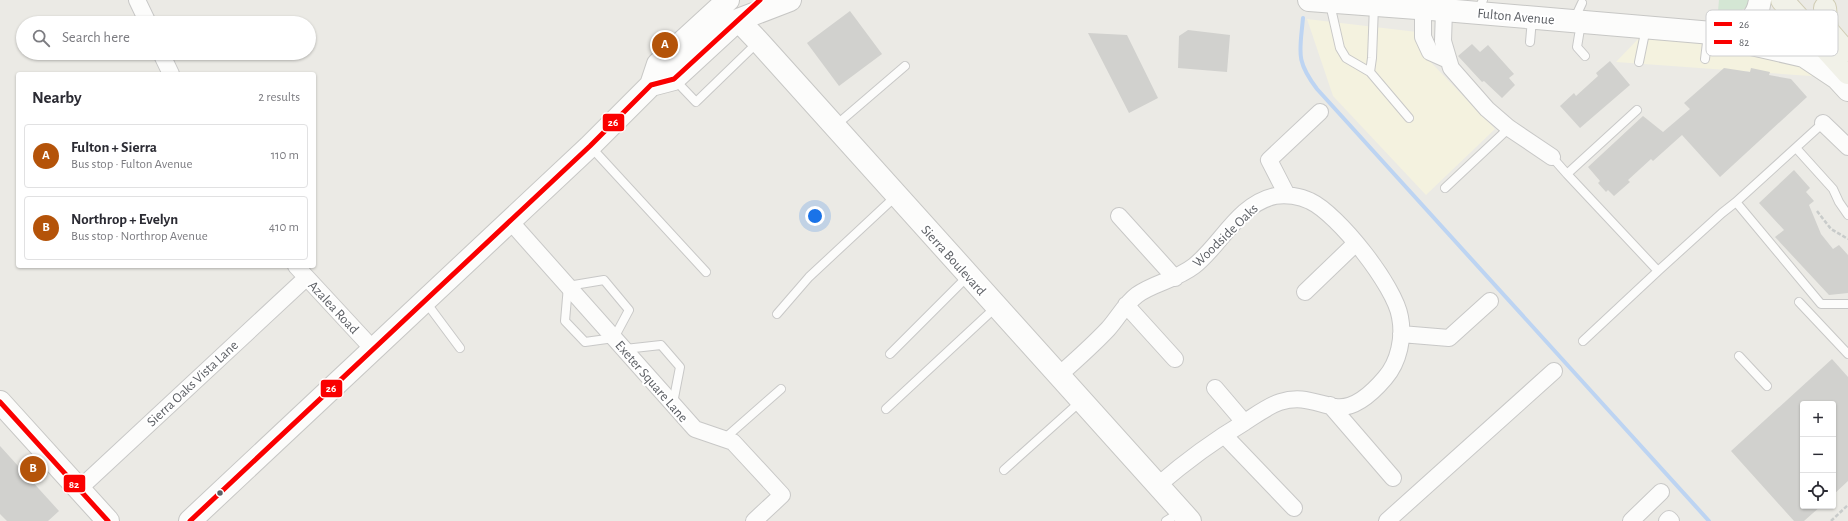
<!DOCTYPE html>
<html lang="en">
<head>
<meta charset="utf-8">
<style>
	:root { --surface:#fff; --page:#f7f7f7; --text:#2b2b33; --muted:#7c7c81; --line:#e1e1e2; --accent:#b45309 }
	body { margin:0; font-family:"Alegreya Sans",sans-serif; background:var(--page); color:var(--text) }
	.controls { position:absolute; right:12px; bottom:12px; display:grid; overflow:hidden; border-radius:4px; box-shadow:0 1px 3px #0004 }
	.controls button { width:36px; height:36px; display:grid; place-items:center; padding:0; border:0; border-bottom:1px solid var(--line); background:var(--surface); color:var(--text); font:20px sans-serif }
	.you { position:absolute; left:815px; top:216px; width:14px; height:14px; margin:-10px; border:3px solid #fff; border-radius:50%; background:#1a73e8; box-shadow:0 0 0 6px #1a73e833 }
	.badge { display:grid; place-items:center; width:26px; height:26px; border-radius:50%; background:var(--accent); color:#fff; font-size:13px; font-weight:700 }
	.pin { position:absolute; translate:-50% -50%; border:2px solid #fff; box-shadow:0 1px 4px #0006 }
	.list { margin:0; padding:0; list-style:none }
	h2 { display:flex; justify-content:space-between; align-items:center; height:52px; margin:0; padding:0 16px; font-size:17px }
	h2 small { font-size:13px; font-weight:400; color:var(--muted) }
	.list li { display:grid; grid-template-columns:26px 1fr auto; gap:12px; align-items:center; box-sizing:border-box; height:64px; margin:0 8px 8px; padding:0 8px; border:1px solid var(--line); border-radius:4px }
	.list b { display:block; font-size:15px; white-space:nowrap }
	.list p { margin:0; font-size:13px; white-space:nowrap; color:var(--muted) }
	.list em { font-size:13px; font-style:normal; color:var(--muted) }
	.icon { flex:none; width:22px; height:22px; fill:none; stroke:currentColor; stroke-width:2; stroke-linecap:round; stroke-linejoin:round }
	.map { position:relative; flex:none; width:1848px; height:521px; overflow:hidden }
	.search { position:absolute; background:var(--surface); box-shadow:0 1px 3px #0004; left:16px; top:16px; width:300px; height:44px; display:flex; align-items:center; gap:10px; box-sizing:border-box; padding:0 14px; border-radius:22px; color:var(--muted); font-size:15px }
	.panel { position:absolute; background:var(--surface); box-shadow:0 1px 3px #0004; left:16px; top:72px; width:300px; height:196px; border-radius:4px }
	.map>svg:first-child { display:block }
</style>
</head>
<body>
<div class="map">
<svg width="1848" height="521" viewBox="0 0 1848 521">
	<rect width="100%" height="100%" fill="#ebeae5"/>
	<!-- commercial -->
	<path fill="#f4f2df" d="M1307,19L1417,32L1419,50L1495,129L1426,195L1333,96Z
		M1640,37L1716,43L1780,55L1825,77L1616,62Z"/>
	<!-- green -->
	<path fill="#d4e6d4" d="M1719,0H1751C1742,16 1735,12 1718,11Z"/>
	<g fill="none" stroke-linecap="round" stroke-linejoin="round">
		<!-- stream -->
		<path stroke="#bdd4f2" stroke-width="4" d="M1303,18C1300,52 1295,60 1317,89L1709,521"/>
	</g>
	<!-- building -->
	<path fill="#d1d1ce" d="M850,11L882,54L839,86L807,43Z
		M1188,30L1230,35L1227,72L1178,68L1179,36Z
		M1088,33L1127,35L1158,98L1129,113Z
		M1472,44L1480,52L1488,45L1514,74L1509,78L1515,85L1502,98L1484,81L1482,82L1458,56Z
		M1610,61L1630,85L1580,128L1560,106L1574,93L1576,96L1598,76L1596,73Z
		M1724,68L1750,72L1751,68L1770,72L1769,75L1791,79L1807,97L1720,177L1682,135L1653,161L1651,159L1628,180L1630,182L1614,196L1608,190L1606,192L1598,183L1600,181L1588,167L1643,116L1663,132L1690,109L1684,103Z
		M1794,170L1810,188L1806,192L1814,201L1809,205L1821,234L1833,249L1839,245L1848,255V293L1829,295L1775,237L1784,230L1759,203Z
		M1832,359L1848,377V481L1833,495V404H1803V506H1821L1804,521H1794L1731,451Z
		M0,446L59,511L48,521H7L0,514Z"/>
	<g fill="none" stroke-linecap="round" stroke-linejoin="round">
		<defs>
			<path id="lane" d="M1330,4L1340,48L1346,58L1370,72L1409,118
				M1477,12L1483,0
				M1574,20L1582,3
				M1581,23L1577,47L1585,56
				M1530,42L1532,19
				M1705,59L1708,34
				M1639,62L1646,28
				M1370,72L1372,58L1374,6
				M675,80L696,102L758,42
				M1823,123L1736,202L1821,304H1848
				M835,126L905,66
				M590,146L706,272
				M1796,148L1833,189L1839,202L1848,215
				M1552,157L1567,174L1637,110
				M1567,174L1658,271L1583,341
				M1445,188L1509,128
				M1658,271L1722,213L1736,202
				M604,280L629,310L614,338L585,342L565,321L568,286Z
				M425,301L460,348
				M1799,302L1848,354
				M777,314L809,277L896,196
				M625,349L661,345L680,367L673,403
				M890,354L968,276
				M1739,356L1767,386
				M886,409L996,307
				M724,439L781,389
				M1004,470L1081,401
				M1166,521L1181,512"/>
			<path id="street" d="M137,0L148,23
				M1423,8V37L1430,52L1448,60
				M1444,10L1443,41L1451,68L1487,109L1509,128L1552,157
				M161,53L171,74
				M1823,123L1848,147
				M1287,195L1269,160L1320,112
				M1119,216L1175,278
				M510,221L695,429L733,442L782,495L754,521
				M296,266L372,348
				M1305,292L1356,243
				M1126,305L1175,359
				M1401,334L1449,338L1490,301
				M1058,376C1075,361 1092,346 1108,329C1118,318 1125,304 1137,295C1153,283 1176,280 1194,266C1221,245 1238,204 1275,196C1286,194 1300,196 1310,201C1338,214 1395,286 1400,317C1404,337 1399,362 1385,378C1374,391 1355,410 1335,407C1315,403 1302,395 1280,402C1268,406 1256,415 1245,422C1213,441 1186,461 1157,486
				M1215,388L1244,422
				M1330,405L1393,478
				M1224,435L1294,508
				M79,489L306,278
				M1387,521L1554,371
				M1631,521L1661,492
				M1667,521L1669,519L1671,521"/>
			<path id="secondary" d="M1309,0L1444,10L1724,34L1747,43L1804,56L1837,78L1848,90
				M738,20L759,42L1190,521
				M1724,34C1742,25 1757,23 1760,0
				M651,85L674,79L738,20L790,0
				M0,402L108,521
				M190,521L590,146L651,85L658,64L728,0"/>
			<path id="primary" d="M1782,0L1848,73
				M1825,8L1827,30L1845,51"/>
		</defs>
		<!-- lane casing -->
		<use href="#lane" stroke="#c8c8c7" stroke-width="10"/>
		<!-- street casing -->
		<use href="#street" stroke="#c8c8c7" stroke-width="18"/>
		<!-- secondary casing -->
		<use href="#secondary" stroke="#c7c7c5" stroke-width="24"/>
		<!-- primary casing -->
		<use href="#primary" stroke="#d1cdb5" stroke-width="24"/>
		<!-- path -->
		<path stroke="#c8cbca" stroke-width="2.5" stroke-dasharray="4 2" stroke-linecap="butt" d="M1817,211L1831,229L1848,239
			M1831,521L1848,505"/>
		<!-- lane -->
		<use href="#lane" stroke="#fcfcfb" stroke-width="8"/>
		<!-- street -->
		<use href="#street" stroke="#fcfcfb" stroke-width="16"/>
		<!-- secondary -->
		<use href="#secondary" stroke="#fcfcfb" stroke-width="22"/>
		<!-- primary -->
		<use href="#primary" stroke="#f1f1e8" stroke-width="22"/>
		<defs>
			<path id="bus-1" d="M190,521L590,146L651,85L674,79L760,0"/>
			<path id="bus-2" d="M0,402L108,521"/>
		</defs>
		<!-- bus-1 casing -->
		<use href="#bus-1" stroke="#fff" stroke-width="8"/>
		<!-- bus-2 casing -->
		<use href="#bus-2" stroke="#fff" stroke-width="8"/>
		<!-- bus-1 -->
		<use href="#bus-1" stroke="#fa0000" stroke-width="5"/>
		<!-- bus-2 -->
		<use href="#bus-2" stroke="#fa0000" stroke-width="5"/>
	</g>
	<!-- markers -->
	<circle fill="#5b5e63" stroke="#fff" stroke-width="1.5" cx="220" cy="493" r="3.5"/>
	<g text-anchor="middle" stroke-width="4" stroke-linejoin="round" paint-order="stroke">
		<!-- street labels -->
		<g font-size="14" fill="#5b5e63" stroke="#fff">
			<text transform="translate(1516 16) rotate(5)" y="5">Fulton Avenue</text>
			<text transform="translate(1225 235) rotate(-44)" y="5">Woodside Oaks</text>
			<text transform="translate(954 260) rotate(48)" y="5">Sierra Boulevard</text>
			<text transform="translate(334 307) rotate(47)" y="5">Azalea Road</text>
			<text transform="translate(652 381) rotate(49)" y="5">Exeter Square Lane</text>
			<text transform="translate(192 383) rotate(-43)" y="5">Sierra Oaks Vista Lane</text>
		</g>
	</g>
	<!-- legend -->
	<rect x="1706" y="10" width="132" height="46" rx="6" fill="#fff" stroke="#cecfd0" stroke-width="1"/>
	<rect x="1714" y="22" width="18" height="4" fill="#fa0000"/>
	<rect x="1714" y="40" width="18" height="4" fill="#fa0000"/>
	<g font-size="11" fill="#5b5e63">
		<text x="1739" y="28">26</text>
		<text x="1739" y="46">82</text>
	</g>
	<g stroke="#fff" stroke-width="1.5">
		<rect x="602" y="113" width="23" height="19" rx="4" fill="#fa0000"/>
		<rect x="320" y="379" width="23" height="19" rx="4" fill="#fa0000"/>
		<rect x="63" y="474" width="23" height="19" rx="4" fill="#fa0000"/>
	</g>
	<g font-size="11" text-anchor="middle" font-weight="bold" fill="#fff">
		<text x="613" y="126">26</text>
		<text x="331" y="392">26</text>
		<text x="74" y="488">82</text>
	</g>
</svg>
<div class="controls">
<button>+</button>
<button>−</button>
<button><svg class="icon" aria-label="locate" viewBox="0 0 24 24"><circle cx="12" cy="12" r="6"/><path d="M12 2v4M12 18v4M2 12h4M18 12h4"/></svg></button>
</div>
<div class="you"></div>
<div class="pin badge" style="left:665px;top:45px">A</div>
<div class="pin badge" style="left:33px;top:469px">B</div>
<div class="search"><svg class="icon" aria-label="search" viewBox="0 0 24 24"><circle cx="10" cy="10" r="6"/><path d="M15 15l6 6"/></svg>Search here</div>
<section class="panel">
<h2>Nearby<small>2 results</small></h2>
<ul class="list">
<li><span class="badge">A</span><div><b>Fulton + Sierra</b><p>Bus stop · Fulton Avenue</p></div><em>110 m</em></li>
<li><span class="badge">B</span><div><b>Northrop + Evelyn</b><p>Bus stop · Northrop Avenue</p></div><em>410 m</em></li>
</ul>
</section>
</div>
</body>
</html>
